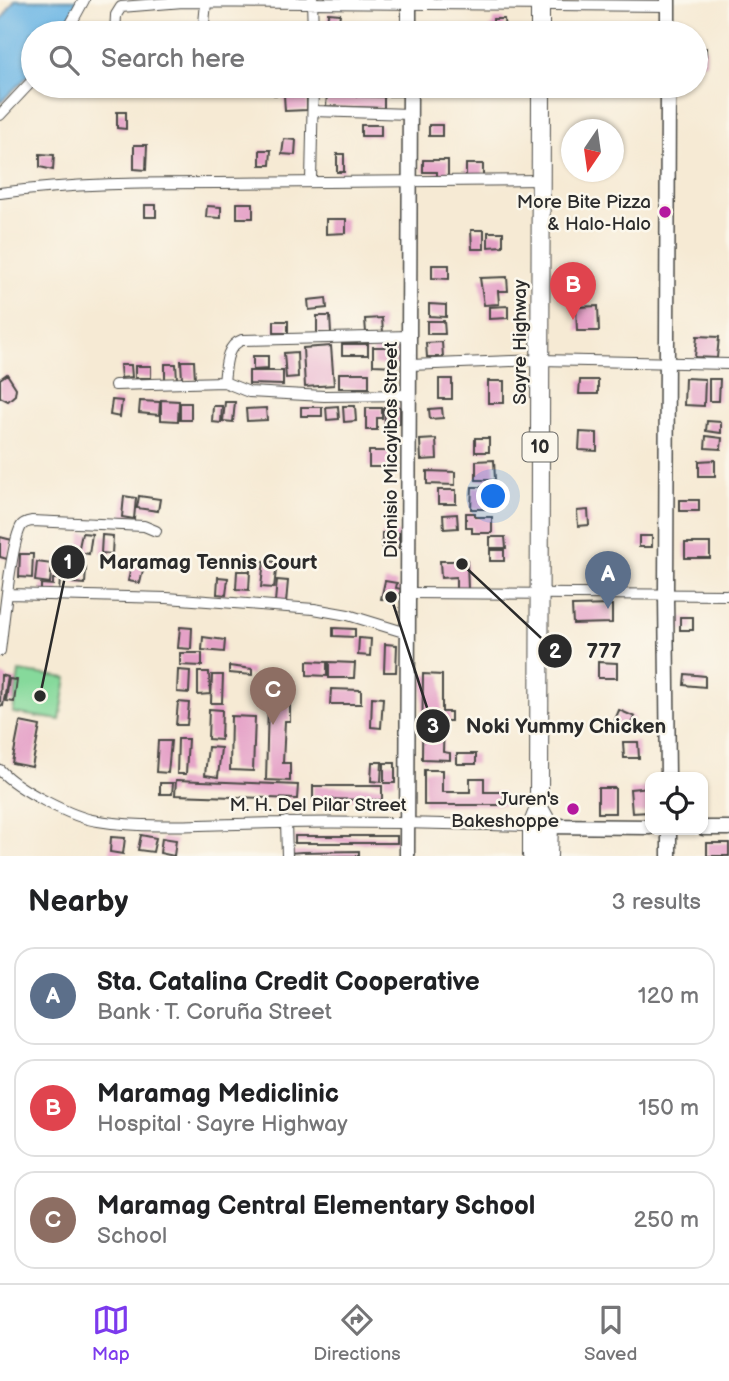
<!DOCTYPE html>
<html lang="en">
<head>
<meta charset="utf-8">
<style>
	:root { --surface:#fff; --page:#f2f2f2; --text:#202124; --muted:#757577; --line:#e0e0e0; --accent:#7c3aed }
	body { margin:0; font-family:"Balsamiq Sans",sans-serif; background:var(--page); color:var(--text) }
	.controls { position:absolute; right:21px; bottom:21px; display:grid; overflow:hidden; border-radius:14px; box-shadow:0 2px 5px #0004 }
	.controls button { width:63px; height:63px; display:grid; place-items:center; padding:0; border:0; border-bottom:2px solid var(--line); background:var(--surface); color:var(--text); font:35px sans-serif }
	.compass { position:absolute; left:561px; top:119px; width:63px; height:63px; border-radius:50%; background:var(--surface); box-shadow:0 2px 5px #0004; rotate:193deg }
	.you { position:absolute; left:494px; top:497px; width:24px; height:24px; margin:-18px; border:5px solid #fff; border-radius:50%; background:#1a73e8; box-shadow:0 0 0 10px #1a73e833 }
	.badge { display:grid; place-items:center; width:46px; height:46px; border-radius:50%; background:var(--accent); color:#fff; font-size:23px; font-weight:700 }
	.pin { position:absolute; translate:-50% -58px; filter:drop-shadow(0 2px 4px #0008) }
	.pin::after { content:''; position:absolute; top:37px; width:24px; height:21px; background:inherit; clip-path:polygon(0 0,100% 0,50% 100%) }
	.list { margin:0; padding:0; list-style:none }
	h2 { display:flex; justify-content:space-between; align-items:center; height:91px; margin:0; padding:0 28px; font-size:30px }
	h2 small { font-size:23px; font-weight:400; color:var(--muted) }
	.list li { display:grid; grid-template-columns:46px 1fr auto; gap:21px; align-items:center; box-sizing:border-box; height:98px; margin:0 14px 14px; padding:0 14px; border:2px solid var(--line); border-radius:21px }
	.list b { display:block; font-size:26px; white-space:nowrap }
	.list p { margin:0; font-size:23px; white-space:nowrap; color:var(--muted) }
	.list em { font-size:23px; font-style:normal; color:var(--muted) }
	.icon { flex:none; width:38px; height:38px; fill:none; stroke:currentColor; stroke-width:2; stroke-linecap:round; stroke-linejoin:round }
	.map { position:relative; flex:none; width:729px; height:856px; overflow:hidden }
	.search { position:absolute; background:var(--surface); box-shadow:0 2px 5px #0004; left:21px; right:21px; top:21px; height:77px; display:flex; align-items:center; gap:18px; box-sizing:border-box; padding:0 24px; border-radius:38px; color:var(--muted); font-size:26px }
	.sheet { height:427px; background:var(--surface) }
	nav { display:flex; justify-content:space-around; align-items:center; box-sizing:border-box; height:98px; border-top:2px solid var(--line); background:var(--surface); font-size:19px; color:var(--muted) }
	nav a { display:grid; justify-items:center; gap:4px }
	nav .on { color:var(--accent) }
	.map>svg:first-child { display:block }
</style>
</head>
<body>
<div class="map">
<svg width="729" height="856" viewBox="0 0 729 856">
	<rect width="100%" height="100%" fill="#fbf7ec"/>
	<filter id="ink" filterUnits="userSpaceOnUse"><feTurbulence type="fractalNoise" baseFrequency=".0143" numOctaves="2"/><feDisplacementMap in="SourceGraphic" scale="14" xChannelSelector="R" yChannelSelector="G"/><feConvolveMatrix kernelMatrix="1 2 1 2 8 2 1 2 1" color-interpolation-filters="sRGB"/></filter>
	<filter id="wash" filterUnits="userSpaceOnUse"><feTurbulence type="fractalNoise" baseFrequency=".00686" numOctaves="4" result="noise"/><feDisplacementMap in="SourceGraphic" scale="28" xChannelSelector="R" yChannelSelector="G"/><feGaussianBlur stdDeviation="1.57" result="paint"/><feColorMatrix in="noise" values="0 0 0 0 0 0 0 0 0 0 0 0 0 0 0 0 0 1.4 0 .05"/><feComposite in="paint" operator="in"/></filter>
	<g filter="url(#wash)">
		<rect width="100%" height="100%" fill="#f6ead4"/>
		<!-- green -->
		<path fill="#86d99b" stroke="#588263" stroke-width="2" d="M19,671L67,678L60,720L13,713Z"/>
		<!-- water -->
		<path fill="#6bb5e4" stroke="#4b7088" stroke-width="2" d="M15,0H80L60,33H33V71L0,103V22Z"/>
		<g id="blocks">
			<!-- building -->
			<path fill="#e5a1c7" d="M328,13L340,14L338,28L327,26Z
				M493,19H504L505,33H490V26H493Z
				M355,23L370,25V33H354Z
				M696,48H706V63H696Z
				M274,86H307V110L285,111L284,95H274Z
				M385,86H402V96H386Z
				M327,95L384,97V108L326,106Z
				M117,112H126V129L117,128Z
				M361,125H381V136H361Z
				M429,125H442V136H429Z
				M284,139L296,140L295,155L282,154Z
				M134,145H147L146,170L134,169Z
				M260,150H271L270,165H260Z
				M40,154L54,155L53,170L40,167Z
				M337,154H344V172H337Z
				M423,160H448V177H437V172H423Z
				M466,164H483V177H466Z
				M237,203H253V218H237Z
				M145,205H156V217H145Z
				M207,206L221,207V218L206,217Z
				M326,219H346V233L326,234Z
				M471,230H484V249H472Z
				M488,232H503V246L488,247Z
				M432,265H449V279L432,278Z
				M507,277L508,291H498L499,304L484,305L480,278Z
				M326,298L327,308L309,310L308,300Z
				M429,304L446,305V317L429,316Z
				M508,306V318L489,319V307Z
				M598,306L599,331H577L576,307Z
				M317,316H330L331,333H317Z
				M382,318L383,332L366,333L365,319Z
				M274,321H288V333H274Z
				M427,321H444L445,334H427Z
				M697,336L719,337L717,358L695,357Z
				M442,342L443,357H427L426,343Z
				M342,344H368V355H342Z
				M331,346L334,385L305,387L303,348Z
				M373,347H397V366L373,365Z
				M297,352L298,377L286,378L284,353Z
				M253,356H268V369L253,370Z
				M181,361H194L195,379H182Z
				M165,364H176L177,379H165Z
				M120,365H131L132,377L121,378Z
				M135,366H151V378H135Z
				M249,371H283V385L249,384Z
				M339,373H369V388H339Z
				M7,374L16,388L15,395L8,401L0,397V379Z
				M685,378L705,379L704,406L684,405Z
				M439,379H452V399H439Z
				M709,379H720L719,401H709Z
				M580,380H598V394H579Z
				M488,381H504V403H488Z
				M112,400L122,401L120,417L110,415Z
				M161,400L179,401L178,421L161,420Z
				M140,401L160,402L159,415L139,413Z
				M225,402H235L233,422L223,421Z
				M180,403H191V420H180Z
				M213,406H222L221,423L212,422Z
				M338,406L339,419L327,420L326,407Z
				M343,406H355L356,421L344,422Z
				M301,407H322V416H301Z
				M384,407H400V424H385Z
				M266,408L267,420L247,421L246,409Z
				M366,408H382V418H377V430H366Z
				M442,408L443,418L430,419L429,409Z
				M707,421L721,422V433L706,431Z
				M580,432L597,433V451L579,450Z
				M706,436L722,438L721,449L705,448Z
				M475,438H489V452H475Z
				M436,439L437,459L421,460L420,440Z
				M369,451H394L393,467H369Z
				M494,460L495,480H476V461Z
				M715,460V476H699V461Z
				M427,471L455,472V485L427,484Z
				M472,487H490L489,491H494V502H490V509H471Z
				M438,490H456V504H438Z
				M124,496L136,498L134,519L122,517Z
				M139,496L160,499L158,511L137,508Z
				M680,500H699V511H680Z
				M588,510L589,525L578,526L577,511Z
				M466,513H475V517H492V533H472V527H466Z
				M457,514L458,528L444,529L443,515Z
				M82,533L92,534L89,554L78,552Z
				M382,533H399V548H382Z
				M102,535L113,536L112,554L101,553Z
				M639,536H652V547H639Z
				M0,537L12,540L7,559L0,557Z
				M490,537H505L506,548H490Z
				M685,543H710V558H685Z
				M490,550H504V561H490Z
				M20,554H33L32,578L19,577Z
				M57,557L69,558L68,578L56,577Z
				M264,561L277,562L274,588L261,587Z
				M440,561H467L468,590L456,591V577L441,578Z
				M37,562L52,564L50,583L35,581Z
				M132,563L144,566L140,583L128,581Z
				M74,567L86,568L85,584L73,583Z
				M237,571H250L249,590L236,589Z
				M218,577L228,578L226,595L217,594Z
				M53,579H60L59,593L41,592V584L53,585Z
				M277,580L288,581L286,603L275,602Z
				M385,581L397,583L396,588L401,589L399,596H395L393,601L381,599Z
				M612,605V623L573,624L572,606Z
				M680,617H693V630H680Z
				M180,627L192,628L191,649L178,648Z
				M333,628L355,629V637L333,636Z
				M203,637L225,640L224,652L202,650Z
				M359,638L371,639L370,656L358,655Z
				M385,644L397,645L396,672H384Z
				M180,653H202V666L180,665Z
				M307,661L327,662V676L307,675Z
				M329,662L355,663L354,678H329Z
				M598,662L617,663V678H598Z
				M229,666L252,669V675L229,673Z
				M178,670L190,671L189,693L177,692Z
				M198,672H209L210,694L198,695Z
				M423,674L442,675V712H451V721H444L443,752L450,753V760L422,759Z
				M685,674L705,676V687L684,685Z
				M1,675L8,677L3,706L0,705Z
				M212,675H223L222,703H211Z
				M9,679L17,680L14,702L6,701Z
				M331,689L361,690V704H330Z
				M372,697L383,698L381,728L371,727Z
				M178,702L189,703L187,725H176Z
				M268,704H290V721H285L283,763H290V781L266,780Z
				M209,709L222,710L221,740L208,739Z
				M619,710L635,717L627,733L612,727Z
				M231,716L255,717L253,771L230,770Z
				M20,722L40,726L32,767L12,763Z
				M178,739H188L186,774H177Z
				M158,741H171L168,773L156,772Z
				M623,742H638L639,758H624Z
				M208,747L221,748L218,777L205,775Z
				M457,754H476V764H457Z
				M372,762H382L381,782L371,781Z
				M384,763H395V783H384Z
				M424,770H442V792H470V778H484V792H504V805H424Z
				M176,780L298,785L297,799L175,795Z
				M160,783H173L172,794H160Z
				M313,786H382V800L313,799Z
				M650,787V812L632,813L630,789Z
				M598,788H615V813H598Z
				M141,835L156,838L153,852L138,850Z
				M295,836H397V843H295Z
				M111,837L125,838L123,854L110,852Z
				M162,838L176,840L174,856L160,853Z
				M707,843H729V856H707Z
				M359,851V856H289V853L302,852Z"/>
		</g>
	</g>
	<g filter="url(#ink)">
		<use href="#blocks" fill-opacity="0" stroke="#494844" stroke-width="2"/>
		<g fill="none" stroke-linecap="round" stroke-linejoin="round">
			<defs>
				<path id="street" d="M312,0L313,33
					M66,33L84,0
					M115,33L116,15L121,7L183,2L668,6
					M203,33L206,3
					M313,111L410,114
					M0,115L33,80
					M311,181L313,86
					M0,193C73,183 144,183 217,183C325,181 433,182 541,180
					M410,365L540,360L729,364
					M115,385L224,382
					M410,395L324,396L249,392L224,382C226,367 225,346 242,340L410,336
					M408,593L729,595
					M8,594L167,598L314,609L348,615L407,633
					M0,651C3,629 11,539 22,525C25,522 27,522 32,521L144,526L156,531
					M0,770C17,789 73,818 98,821C154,830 223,823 280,823C364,821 448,824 532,826
					M286,822L287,856"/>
				<path id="secondary" d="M409,0V33
					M668,33V0
					M668,86L666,595L668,777
					M540,826L650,827
					M703,828H729
					M669,830V856
					M407,856L410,86"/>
				<path id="highway" d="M540,0V33
					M539,808L549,826L548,856
					M532,856V826L539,808L541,86"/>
			</defs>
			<!-- street casing -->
			<use href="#street" stroke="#494844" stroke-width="12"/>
			<!-- secondary casing -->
			<use href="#secondary" stroke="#494844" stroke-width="17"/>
			<!-- highway casing -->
			<use href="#highway" stroke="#494844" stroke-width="20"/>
			<!-- street -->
			<use href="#street" stroke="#fff" stroke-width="10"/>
			<!-- secondary -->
			<use href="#secondary" stroke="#fff" stroke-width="14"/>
			<!-- highway -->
			<use href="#highway" stroke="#fff" stroke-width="18"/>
		</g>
	</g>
	<!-- markers -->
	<g fill="#b5179e" stroke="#fbf7ec" stroke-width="2.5">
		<circle cx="665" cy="212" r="7"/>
		<circle cx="573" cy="809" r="7"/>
	</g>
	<g text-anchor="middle" stroke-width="5" stroke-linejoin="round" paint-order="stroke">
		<!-- shield labels -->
		<rect fill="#fbf7ec" stroke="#696865" stroke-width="2" x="522.5" y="432.5" width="35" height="29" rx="5"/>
		<g font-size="18" font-weight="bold" fill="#2b2b2b">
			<text x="540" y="453">10</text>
		</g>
		<!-- poi labels -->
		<g font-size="19" fill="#2b2b2b" stroke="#fbf7ec" text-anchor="end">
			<text x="651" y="208">More Bite Pizza<tspan x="651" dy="22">&amp; Halo-Halo</tspan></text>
			<text x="559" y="805">Juren's<tspan x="559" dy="22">Bakeshoppe</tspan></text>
		</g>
		<!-- street labels -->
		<g font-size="19" fill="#2b2b2b" stroke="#fbf7ec">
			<text transform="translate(519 342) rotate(-90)" y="7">Sayre Highway</text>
			<text transform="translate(390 450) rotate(-90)" y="7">Dionisio Micayibas Street</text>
			<text x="318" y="811">M. H. Del Pilar Street</text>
		</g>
	</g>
	<!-- callouts -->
	<path fill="none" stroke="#2b2b2b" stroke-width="2.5" d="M40 696L68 562M462 564L555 651M391 597L433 726"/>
	<g fill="#2b2b2b" stroke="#fbf7ec" stroke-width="2.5">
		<circle cx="40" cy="696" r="7"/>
		<circle cx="462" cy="564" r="7"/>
		<circle cx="391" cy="597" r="7"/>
		<circle cx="68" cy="562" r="18"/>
		<circle cx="555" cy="651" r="18"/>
		<circle cx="433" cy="726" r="18"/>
	</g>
	<g font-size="21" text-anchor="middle" font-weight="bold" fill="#fff">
		<text x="68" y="569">1</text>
		<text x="555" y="658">2</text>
		<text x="433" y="733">3</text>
	</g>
	<g font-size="21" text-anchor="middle" font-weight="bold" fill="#2b2b2b" stroke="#fbf7ec" stroke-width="5" stroke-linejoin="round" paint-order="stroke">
		<text x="208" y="569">Maramag Tennis Court</text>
		<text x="604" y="658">777</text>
		<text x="566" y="733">Noki Yummy Chicken</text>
	</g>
</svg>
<div class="controls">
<button><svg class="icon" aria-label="locate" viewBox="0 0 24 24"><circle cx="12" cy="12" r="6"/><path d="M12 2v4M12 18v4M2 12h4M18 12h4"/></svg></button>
</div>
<svg class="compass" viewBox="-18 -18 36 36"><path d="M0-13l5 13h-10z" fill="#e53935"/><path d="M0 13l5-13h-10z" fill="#757577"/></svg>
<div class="you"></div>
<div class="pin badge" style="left:608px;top:609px;background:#5c6f8a">A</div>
<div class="pin badge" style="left:573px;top:320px;background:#e0444e">B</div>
<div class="pin badge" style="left:273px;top:725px;background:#8d6e63">C</div>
<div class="search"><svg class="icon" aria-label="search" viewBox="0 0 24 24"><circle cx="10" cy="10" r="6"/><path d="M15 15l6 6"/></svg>Search here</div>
</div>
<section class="sheet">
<h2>Nearby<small>3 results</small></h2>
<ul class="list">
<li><span class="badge" style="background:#5c6f8a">A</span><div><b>Sta. Catalina Credit Cooperative</b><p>Bank · T. Coruña Street</p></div><em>120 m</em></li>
<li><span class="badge" style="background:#e0444e">B</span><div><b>Maramag Mediclinic</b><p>Hospital · Sayre Highway</p></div><em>150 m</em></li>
<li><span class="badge" style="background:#8d6e63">C</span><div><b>Maramag Central Elementary School</b><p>School</p></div><em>250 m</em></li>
</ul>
</section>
<nav>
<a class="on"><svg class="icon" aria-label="map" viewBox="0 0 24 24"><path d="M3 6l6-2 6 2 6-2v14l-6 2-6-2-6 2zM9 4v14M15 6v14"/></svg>Map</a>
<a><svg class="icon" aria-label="directions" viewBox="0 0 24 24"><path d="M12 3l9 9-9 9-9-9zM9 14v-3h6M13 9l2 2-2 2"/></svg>Directions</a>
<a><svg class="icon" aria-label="saved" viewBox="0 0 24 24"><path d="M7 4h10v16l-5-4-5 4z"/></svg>Saved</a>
</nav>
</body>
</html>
